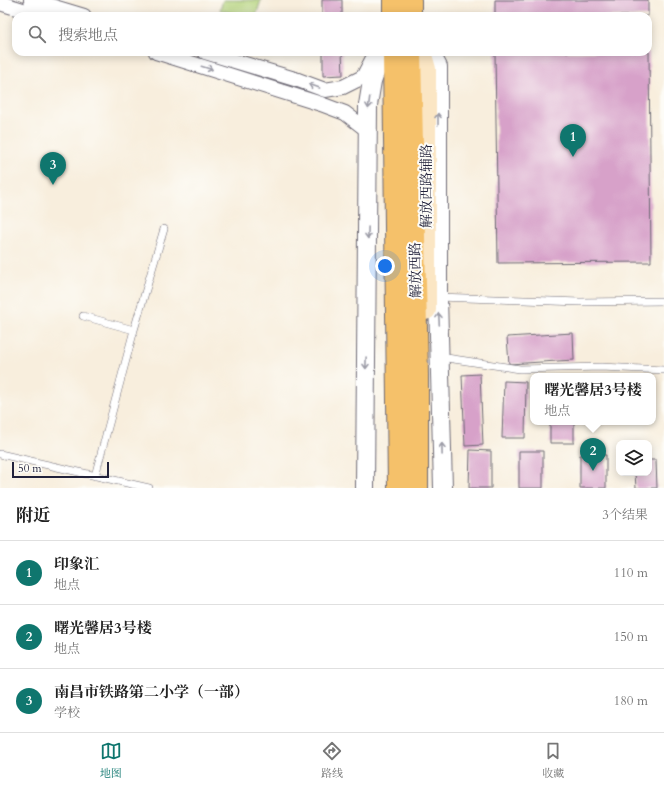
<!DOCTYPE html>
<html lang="zh">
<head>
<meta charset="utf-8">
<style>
	:root { --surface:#fff; --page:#f2f2f2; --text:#222; --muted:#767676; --line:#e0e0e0; --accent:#0f766e }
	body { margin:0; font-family:Cardo,"Noto Serif SC",serif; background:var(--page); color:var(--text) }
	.controls { position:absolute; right:12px; bottom:12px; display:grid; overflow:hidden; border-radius:8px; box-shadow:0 2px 10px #0003 }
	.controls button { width:36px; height:36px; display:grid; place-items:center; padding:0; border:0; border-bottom:1px solid var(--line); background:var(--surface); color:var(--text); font:20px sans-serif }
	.scale { position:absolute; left:12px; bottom:10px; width:97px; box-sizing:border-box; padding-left:4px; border:2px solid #22223b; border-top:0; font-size:11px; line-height:14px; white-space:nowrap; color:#22223b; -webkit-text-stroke:3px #fdfcf7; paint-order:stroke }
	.you { position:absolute; left:385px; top:266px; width:14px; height:14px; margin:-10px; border:3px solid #fff; border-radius:50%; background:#1a73e8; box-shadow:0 0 0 6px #1a73e833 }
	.badge { display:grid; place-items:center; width:26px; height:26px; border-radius:50%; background:var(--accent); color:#fff; font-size:13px; font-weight:700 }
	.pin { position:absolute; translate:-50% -33px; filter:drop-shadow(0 1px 2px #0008) }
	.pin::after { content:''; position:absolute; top:21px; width:14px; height:12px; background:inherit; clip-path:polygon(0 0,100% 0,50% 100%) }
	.popup { position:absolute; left:530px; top:373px; width:126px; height:52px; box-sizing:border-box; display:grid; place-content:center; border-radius:8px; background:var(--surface); filter:drop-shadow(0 1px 3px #0005); font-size:13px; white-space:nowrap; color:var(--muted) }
	.popup b { font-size:15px; color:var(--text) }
	.popup::after { content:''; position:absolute; left:50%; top:100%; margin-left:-8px; border:8px solid transparent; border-top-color:var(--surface) }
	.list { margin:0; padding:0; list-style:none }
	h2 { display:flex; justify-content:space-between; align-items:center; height:52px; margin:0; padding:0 16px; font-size:17px }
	h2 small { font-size:13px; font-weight:400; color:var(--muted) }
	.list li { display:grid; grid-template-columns:26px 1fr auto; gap:12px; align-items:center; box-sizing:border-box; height:64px; padding:0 16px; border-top:1px solid var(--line) }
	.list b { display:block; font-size:15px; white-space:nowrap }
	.list p { margin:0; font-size:13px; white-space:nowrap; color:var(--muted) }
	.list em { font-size:13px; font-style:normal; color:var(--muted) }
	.icon { flex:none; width:22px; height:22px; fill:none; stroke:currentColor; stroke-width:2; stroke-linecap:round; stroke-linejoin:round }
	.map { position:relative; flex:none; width:664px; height:488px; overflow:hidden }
	.search { position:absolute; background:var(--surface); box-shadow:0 2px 10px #0003; left:12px; right:12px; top:12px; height:44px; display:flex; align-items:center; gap:10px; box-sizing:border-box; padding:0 14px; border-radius:12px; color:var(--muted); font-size:15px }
	.sheet { height:244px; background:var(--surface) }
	nav { display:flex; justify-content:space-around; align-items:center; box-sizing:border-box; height:56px; border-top:1px solid var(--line); background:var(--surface); font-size:11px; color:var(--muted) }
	nav a { display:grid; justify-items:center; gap:2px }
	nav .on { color:var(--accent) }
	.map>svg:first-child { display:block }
</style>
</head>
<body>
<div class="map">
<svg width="664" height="488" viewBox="0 0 664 488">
	<rect width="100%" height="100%" fill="#fdfcf7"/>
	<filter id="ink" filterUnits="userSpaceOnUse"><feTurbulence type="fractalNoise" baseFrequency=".025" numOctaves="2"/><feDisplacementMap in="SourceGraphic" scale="8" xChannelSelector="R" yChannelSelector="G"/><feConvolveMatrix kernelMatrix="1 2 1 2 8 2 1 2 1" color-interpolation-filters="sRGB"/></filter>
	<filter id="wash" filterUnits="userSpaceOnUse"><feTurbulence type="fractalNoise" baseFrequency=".012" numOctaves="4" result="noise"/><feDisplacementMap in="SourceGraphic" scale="16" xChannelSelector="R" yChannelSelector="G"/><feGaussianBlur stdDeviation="0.9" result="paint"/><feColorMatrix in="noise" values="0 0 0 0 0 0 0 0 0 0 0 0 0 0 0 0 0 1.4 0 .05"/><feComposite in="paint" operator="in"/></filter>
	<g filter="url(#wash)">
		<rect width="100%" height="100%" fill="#f8eedd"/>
		<!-- green -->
		<path fill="#b3d27a" stroke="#6a7a5a" d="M223,0H261L256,16H242L220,10Z"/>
		<g id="blocks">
			<!-- building -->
			<path fill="#d7a1c9" d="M322,0H342V16H322Z
				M495,0H648V16H495Z
				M323,52H342L343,75L323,76Z
				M495,52H649L651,262L498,263Z
				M573,333L574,360L509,364L507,337Z
				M480,374L483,445L465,446L462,375Z
				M504,381L526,382L525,438H502Z
				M550,422H574V443H550Z
				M470,450L491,451V488H469Z
				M519,451H543V488H519Z
				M580,455H606V488H580Z
				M649,460H656L657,488H636L635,473H649Z"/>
		</g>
	</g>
	<g filter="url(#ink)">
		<use href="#blocks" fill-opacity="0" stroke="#6d6974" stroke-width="1"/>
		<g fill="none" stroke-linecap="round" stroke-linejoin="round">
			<defs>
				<path id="service" d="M438,297L580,302L664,301
					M83,316L134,330
					M440,357L520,369L601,367L664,370
					M0,454L149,488
					M95,476L134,330L164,229"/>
				<path id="minor" d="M31,0L84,16
					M0,3L42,16
					M156,52L321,104L345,113L367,130
					M205,52L298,80L325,90L343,87L363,77L374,56"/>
				<path id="tertiary" d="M430,52L438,67V297L443,488
					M365,488L368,105L372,81L382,52"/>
				<path id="secondary" d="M421,52L426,69V310"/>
				<path id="primary" d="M394,0V16
					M410,0V16
					M394,52L399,488
					M410,52L417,375V488"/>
			</defs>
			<!-- service casing -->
			<use href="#service" stroke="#6d6974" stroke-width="8"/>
			<!-- minor casing -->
			<use href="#minor" stroke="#6d6974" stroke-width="16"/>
			<!-- tertiary casing -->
			<use href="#tertiary" stroke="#6d6974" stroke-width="20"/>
			<!-- secondary casing -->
			<use href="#secondary" stroke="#6d6974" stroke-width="22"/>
			<!-- primary casing -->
			<use href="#primary" stroke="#6d6974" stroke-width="24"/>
			<!-- service -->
			<use href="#service" stroke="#fff" stroke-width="7"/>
			<!-- minor -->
			<use href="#minor" stroke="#fff" stroke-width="14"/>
			<!-- tertiary -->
			<use href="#tertiary" stroke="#fff" stroke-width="18"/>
			<!-- secondary -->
			<use href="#secondary" stroke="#fbe6c4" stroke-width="20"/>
			<!-- primary -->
			<use href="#primary" stroke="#f5c16b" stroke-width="22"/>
		</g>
		<!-- one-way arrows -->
		<defs><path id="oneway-shaft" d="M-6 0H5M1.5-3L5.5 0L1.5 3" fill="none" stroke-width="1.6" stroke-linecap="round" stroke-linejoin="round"/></defs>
		<g stroke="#9c9ca7">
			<use href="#oneway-shaft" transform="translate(207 68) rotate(17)"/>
			<use href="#oneway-shaft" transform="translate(314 86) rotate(-160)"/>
			<use href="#oneway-shaft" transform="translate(369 103) rotate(97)"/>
			<use href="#oneway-shaft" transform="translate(438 119) rotate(-90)"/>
			<use href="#oneway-shaft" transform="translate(368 233) rotate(91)"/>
			<use href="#oneway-shaft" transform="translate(439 319) rotate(-93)"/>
			<use href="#oneway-shaft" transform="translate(366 363) rotate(91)"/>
			<use href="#oneway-shaft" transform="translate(442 449) rotate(-91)"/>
		</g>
	</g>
	<g text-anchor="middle" stroke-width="4" stroke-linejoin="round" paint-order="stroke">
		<!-- street labels -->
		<g font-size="14" fill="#22223b" stroke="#fdfcf7">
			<text transform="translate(426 186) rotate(-90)" y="5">解放西路辅路</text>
			<text transform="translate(415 270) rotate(-91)" y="5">解放西路</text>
		</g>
	</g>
</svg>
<div class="controls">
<button><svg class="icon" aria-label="layers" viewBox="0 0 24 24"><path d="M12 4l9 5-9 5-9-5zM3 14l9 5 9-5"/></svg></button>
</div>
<div class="scale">50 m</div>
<div class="you"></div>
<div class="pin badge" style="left:573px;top:157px">1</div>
<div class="pin badge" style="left:593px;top:471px">2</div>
<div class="popup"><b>曙光馨居3号楼</b>地点</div>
<div class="pin badge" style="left:53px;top:185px">3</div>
<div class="search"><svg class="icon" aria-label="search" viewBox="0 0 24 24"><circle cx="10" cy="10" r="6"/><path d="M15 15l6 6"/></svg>搜索地点</div>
</div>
<section class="sheet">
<h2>附近<small>3个结果</small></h2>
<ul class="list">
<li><span class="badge">1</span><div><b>印象汇</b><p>地点</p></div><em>110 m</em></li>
<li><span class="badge">2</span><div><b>曙光馨居3号楼</b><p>地点</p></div><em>150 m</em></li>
<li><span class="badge">3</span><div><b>南昌市铁路第二小学（一部）</b><p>学校</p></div><em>180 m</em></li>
</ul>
</section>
<nav>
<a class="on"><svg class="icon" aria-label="map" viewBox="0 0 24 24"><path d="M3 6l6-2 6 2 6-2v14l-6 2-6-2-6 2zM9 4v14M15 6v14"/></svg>地图</a>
<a><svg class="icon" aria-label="directions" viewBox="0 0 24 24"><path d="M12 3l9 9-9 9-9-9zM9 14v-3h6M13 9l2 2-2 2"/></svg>路线</a>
<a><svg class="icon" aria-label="saved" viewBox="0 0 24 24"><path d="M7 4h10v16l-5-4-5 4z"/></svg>收藏</a>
</nav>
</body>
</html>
